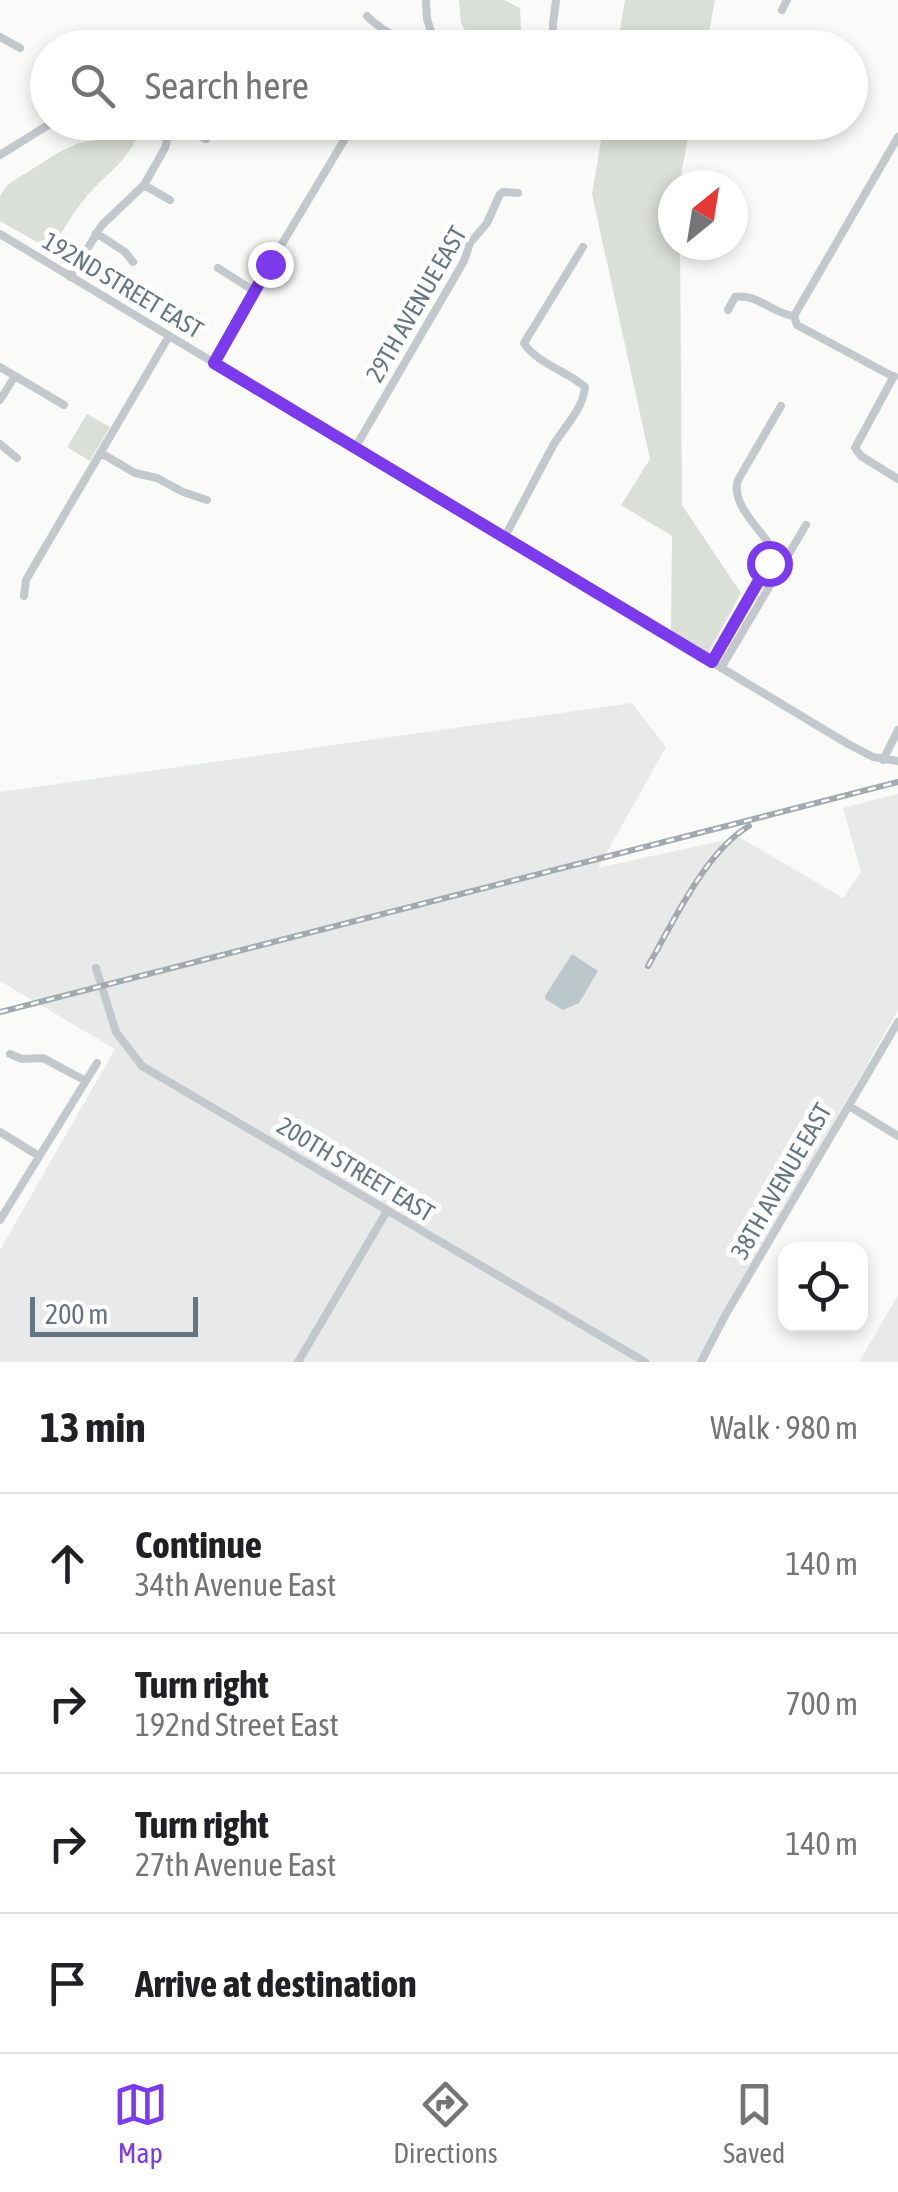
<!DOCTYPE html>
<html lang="en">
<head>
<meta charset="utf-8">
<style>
	:root { --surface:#fff; --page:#f6f6f6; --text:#202124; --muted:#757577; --line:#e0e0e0; --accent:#7c3aed }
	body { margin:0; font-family:"Asap Condensed",sans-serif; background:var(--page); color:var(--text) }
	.controls { position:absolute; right:30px; bottom:30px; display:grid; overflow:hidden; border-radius:20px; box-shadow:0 5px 15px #0003 }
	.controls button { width:90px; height:90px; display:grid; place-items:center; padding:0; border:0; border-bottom:2px solid var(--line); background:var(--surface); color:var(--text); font:50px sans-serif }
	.compass { position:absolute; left:658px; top:170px; width:90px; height:90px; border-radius:50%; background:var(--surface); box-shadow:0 5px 15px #0003; rotate:30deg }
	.scale { position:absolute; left:30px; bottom:25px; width:168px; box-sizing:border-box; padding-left:10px; border:5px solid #657683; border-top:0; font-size:28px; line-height:35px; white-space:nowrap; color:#657683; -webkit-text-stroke:8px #fff; paint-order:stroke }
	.stop { position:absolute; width:30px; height:30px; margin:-22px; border:8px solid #7c3aed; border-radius:50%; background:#fff }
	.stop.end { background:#7c3aed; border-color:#fff; box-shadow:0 2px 10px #0008 }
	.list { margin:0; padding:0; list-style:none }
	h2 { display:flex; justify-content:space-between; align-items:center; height:130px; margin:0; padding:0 40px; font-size:42px }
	h2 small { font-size:32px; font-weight:400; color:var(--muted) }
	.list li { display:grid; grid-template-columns:65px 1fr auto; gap:30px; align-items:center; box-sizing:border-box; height:140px; padding:0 40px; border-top:2px solid var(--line) }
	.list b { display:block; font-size:38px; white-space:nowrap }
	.list p { margin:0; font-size:32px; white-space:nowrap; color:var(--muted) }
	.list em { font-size:32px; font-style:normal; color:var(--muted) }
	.icon { flex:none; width:55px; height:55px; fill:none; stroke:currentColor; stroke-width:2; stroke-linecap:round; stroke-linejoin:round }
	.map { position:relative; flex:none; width:898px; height:1362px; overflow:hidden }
	.search { position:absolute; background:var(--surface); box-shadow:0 5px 15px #0003; left:30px; right:30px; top:30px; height:110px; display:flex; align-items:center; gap:25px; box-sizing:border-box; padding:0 35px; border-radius:55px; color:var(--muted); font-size:38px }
	.sheet { height:690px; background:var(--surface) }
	nav { display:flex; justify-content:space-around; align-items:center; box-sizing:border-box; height:140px; border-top:2px solid var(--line); background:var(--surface); font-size:28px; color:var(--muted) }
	nav a { display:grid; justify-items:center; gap:5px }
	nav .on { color:var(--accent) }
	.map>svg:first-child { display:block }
</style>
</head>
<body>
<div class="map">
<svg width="898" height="1362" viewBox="0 0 898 1362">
	<rect width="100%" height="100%" fill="#fafaf8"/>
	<!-- built -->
	<path fill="#e8e9e9" d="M632,703L666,747L598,868L739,837L843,898L861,872L843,808L898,794V1010L697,1362H0V1250L115,1049L0,981V792Z
		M898,1295V1362H859Z"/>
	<!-- green -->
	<path fill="#dadfd7" d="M459,0H504L520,8L522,47H475L461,23Z
		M625,0H715L706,47H617Z
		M124,122L142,123C132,160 109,170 86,197C72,214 62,232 51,250L0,221V196L7,185L59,152L79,143L102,139Z
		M604,123H691L679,185H673V245H680L682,505L741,593L708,653L671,633L672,536L621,505L650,459L592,194Z
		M87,414L110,427L90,461L67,447Z"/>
	<!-- water -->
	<path fill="#bbc7cb" d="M572,954L598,971L579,1003L563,1010L545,999V996Z"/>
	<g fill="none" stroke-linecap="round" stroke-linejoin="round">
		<!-- minor -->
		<path stroke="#c3c8cc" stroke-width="8" d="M426,0L427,19L436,48
			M782,10L787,0
			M367,16C386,35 404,43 431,35
			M0,37L20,48
			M208,48L220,45L264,43
			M553,48V24L556,0
			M172,127L186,130L206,139
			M0,155L53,122
			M144,185L170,200
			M96,233L125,252L133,262
			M0,234L848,744L873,757L898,761
			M218,268L254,291
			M70,277L102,225L144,185L165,148L172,122
			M728,310L735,297C757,293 773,314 794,316
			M794,316L898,137
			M794,316L797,325L894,377
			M214,363C230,339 240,313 255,289C288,233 322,178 355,122
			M0,367L64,405
			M894,376L855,448L861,456L898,479
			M0,400L15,376
			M0,444L17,458
			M355,448L453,280L464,261L470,243L487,223L500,194L503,192L518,193
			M101,453L135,473L157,478L183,492L207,500
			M504,538C521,507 537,475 554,444C565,426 583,409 585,387C567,371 536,363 524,343L583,247
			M24,596L26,580L169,336
			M712,662L769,563L770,548L767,541C755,524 731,502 738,480L781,406
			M721,668L806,525
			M883,760L898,730
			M96,968L116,1032L142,1066L645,1362
			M10,1054L22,1059L43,1058L86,1081
			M849,1106L898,1136
			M0,1132L39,1156
			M0,1220L97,1063
			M298,1362L387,1211
			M701,1362L726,1314L898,1022"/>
		<defs>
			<path id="rail" d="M648,966C674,921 705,852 749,826
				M0,1012L898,782"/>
		</defs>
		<!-- rail casing -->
		<use href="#rail" stroke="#a2aab0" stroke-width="6"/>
		<!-- rail -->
		<use href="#rail" stroke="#fff" stroke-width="2.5" stroke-dasharray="8" stroke-linecap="butt"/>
	</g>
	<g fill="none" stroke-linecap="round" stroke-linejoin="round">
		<!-- route -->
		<path stroke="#7c3aed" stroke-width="12" d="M270,264L214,363L712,662L769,563"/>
	</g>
	<g text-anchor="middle" stroke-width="10" stroke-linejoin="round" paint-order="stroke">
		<!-- street labels -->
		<g font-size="25" fill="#657683" stroke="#fff">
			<text transform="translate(123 285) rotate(31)" y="9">192ND STREET EAST</text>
			<text transform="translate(416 304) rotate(-60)" y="9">29TH AVENUE EAST</text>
			<text transform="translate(356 1169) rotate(31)" y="9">200TH STREET EAST</text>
			<text transform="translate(781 1181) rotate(-60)" y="9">38TH AVENUE EAST</text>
		</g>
	</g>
</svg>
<div class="controls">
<button><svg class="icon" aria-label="locate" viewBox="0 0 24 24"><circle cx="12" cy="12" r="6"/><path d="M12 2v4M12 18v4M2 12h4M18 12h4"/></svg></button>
</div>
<svg class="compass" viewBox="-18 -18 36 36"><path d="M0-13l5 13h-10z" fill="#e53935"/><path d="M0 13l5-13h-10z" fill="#757577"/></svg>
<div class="scale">200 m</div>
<div class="stop" style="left:769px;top:563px"></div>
<div class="stop end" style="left:270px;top:264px"></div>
<div class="search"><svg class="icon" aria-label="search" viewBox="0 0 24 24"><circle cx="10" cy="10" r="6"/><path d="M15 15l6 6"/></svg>Search here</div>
</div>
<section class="sheet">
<h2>13 min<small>Walk · 980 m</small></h2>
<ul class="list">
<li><svg class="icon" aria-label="ahead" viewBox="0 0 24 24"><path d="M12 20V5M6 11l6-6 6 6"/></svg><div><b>Continue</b><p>34th Avenue East</p></div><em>140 m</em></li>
<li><svg class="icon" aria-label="right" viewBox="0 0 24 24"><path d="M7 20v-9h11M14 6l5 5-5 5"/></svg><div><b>Turn right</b><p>192nd Street East</p></div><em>700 m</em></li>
<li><svg class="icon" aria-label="right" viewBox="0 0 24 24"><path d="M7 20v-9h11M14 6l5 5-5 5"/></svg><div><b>Turn right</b><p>27th Avenue East</p></div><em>140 m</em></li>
<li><svg class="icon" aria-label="arrive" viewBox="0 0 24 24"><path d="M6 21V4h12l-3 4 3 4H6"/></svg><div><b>Arrive at destination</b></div></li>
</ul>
</section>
<nav>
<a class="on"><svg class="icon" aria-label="map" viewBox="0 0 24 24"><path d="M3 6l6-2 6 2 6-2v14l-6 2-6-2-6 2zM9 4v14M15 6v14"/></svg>Map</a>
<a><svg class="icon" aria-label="directions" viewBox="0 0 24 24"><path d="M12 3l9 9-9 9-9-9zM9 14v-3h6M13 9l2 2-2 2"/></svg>Directions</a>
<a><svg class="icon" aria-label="saved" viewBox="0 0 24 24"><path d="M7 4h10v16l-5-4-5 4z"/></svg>Saved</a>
</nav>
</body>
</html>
